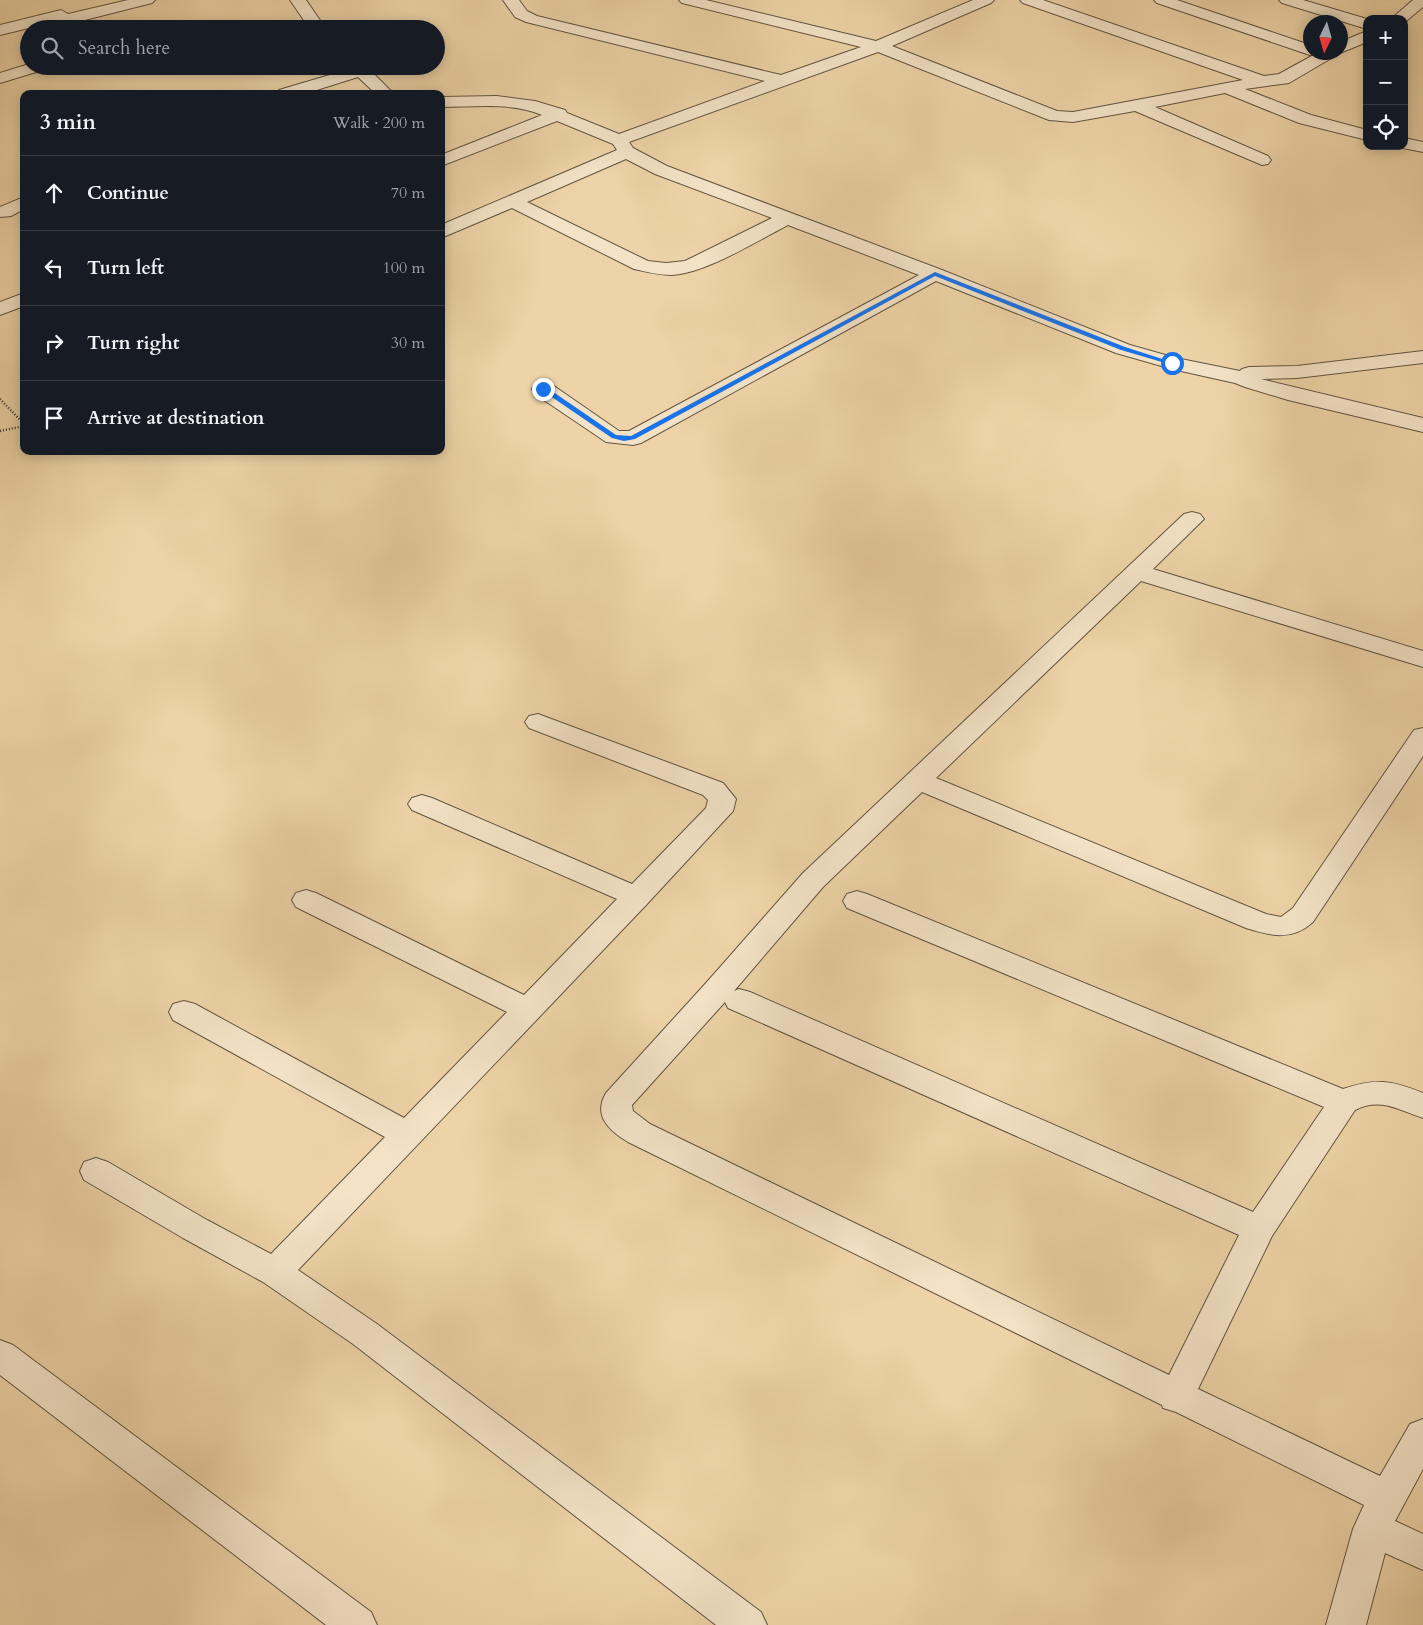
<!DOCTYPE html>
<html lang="en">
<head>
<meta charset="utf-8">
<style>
	:root { --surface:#171b24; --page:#20242c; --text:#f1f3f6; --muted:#9ea1a6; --line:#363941 }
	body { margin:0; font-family:Cardo,serif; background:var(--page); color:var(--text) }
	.controls { position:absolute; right:15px; top:15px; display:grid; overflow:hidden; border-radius:10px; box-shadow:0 2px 12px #0003 }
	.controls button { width:45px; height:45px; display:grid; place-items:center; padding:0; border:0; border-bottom:1px solid var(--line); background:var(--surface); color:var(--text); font:25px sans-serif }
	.compass { position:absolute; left:1303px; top:15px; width:45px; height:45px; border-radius:50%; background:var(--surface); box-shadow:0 2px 12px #0003; rotate:185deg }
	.stop { position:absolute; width:15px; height:15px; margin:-11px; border:4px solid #1a73e8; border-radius:50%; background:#fff }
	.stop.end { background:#1a73e8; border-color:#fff; box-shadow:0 1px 5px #0008 }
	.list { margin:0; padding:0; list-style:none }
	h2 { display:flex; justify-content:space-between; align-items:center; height:65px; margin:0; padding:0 20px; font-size:21px }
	h2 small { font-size:16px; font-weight:400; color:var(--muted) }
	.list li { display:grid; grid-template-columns:32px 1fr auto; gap:15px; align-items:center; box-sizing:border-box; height:75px; padding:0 20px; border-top:1px solid var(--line) }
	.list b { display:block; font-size:19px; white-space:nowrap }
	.list em { font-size:16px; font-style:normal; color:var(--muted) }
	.icon { flex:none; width:28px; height:28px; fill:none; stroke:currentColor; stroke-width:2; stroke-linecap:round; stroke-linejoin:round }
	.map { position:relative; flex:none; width:1423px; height:1625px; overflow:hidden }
	.search { position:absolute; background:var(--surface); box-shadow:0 2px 12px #0003; left:20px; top:20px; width:425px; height:55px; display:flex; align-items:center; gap:12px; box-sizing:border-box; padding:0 18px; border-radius:28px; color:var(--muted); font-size:19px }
	.panel { position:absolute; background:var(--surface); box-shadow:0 2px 12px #0003; left:20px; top:90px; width:425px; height:365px; border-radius:10px }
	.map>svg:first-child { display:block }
</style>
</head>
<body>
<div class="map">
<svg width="1423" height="1625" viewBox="0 0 1423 1625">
	<rect width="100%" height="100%" fill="#edd3a7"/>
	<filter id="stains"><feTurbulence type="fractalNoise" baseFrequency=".004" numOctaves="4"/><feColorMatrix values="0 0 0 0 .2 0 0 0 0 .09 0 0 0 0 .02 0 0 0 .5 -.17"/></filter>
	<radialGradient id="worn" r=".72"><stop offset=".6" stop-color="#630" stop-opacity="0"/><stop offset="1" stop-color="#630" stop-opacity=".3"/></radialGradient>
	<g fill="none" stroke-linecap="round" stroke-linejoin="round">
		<defs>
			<path id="minor" d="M128,0H155L152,3L65,25L58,21L0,35V25L61,10L68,14Z
				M290,0H306L326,29H310Z
				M503,0H519L527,11L537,16L781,75L861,47L682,3L679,0H706L876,41L973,0H994L991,3L892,46L1057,111L1073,112L1243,80L1023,3L1020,0H1043L1264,76L1279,74L1319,52H1340V42L1367,31V42L1340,53L1289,83L1245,89L1311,115L1367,130V140L1299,123L1225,93L1155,107L1268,156L1271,160L1268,164L1262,165L1135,111L1073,122L1049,120L878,52L629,142L633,148L667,166L942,270L1130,345L1176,358L1240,371L1242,369L1249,367L1297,366L1423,351V363L1297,378L1261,379L1423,418V432L1288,400L1245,387L1235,383L1172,369L1116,353L936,281L641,443L633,445L606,442L535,394L532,389L535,384L543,383L551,384L619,431H629L919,275L788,225C757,241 706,273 672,275C659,275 647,272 634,269L512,208L441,238V225L617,150L613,144L557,121L441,166V155L542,115C511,102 474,107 441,107V97L497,96L535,101L565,110L567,113L619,134L765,81L526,22L515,17ZM626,159L655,174L772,218L685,261L666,263L648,261L527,202Z
				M1154,0H1177L1310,45V52H1316L1310,55L1304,53L1157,3Z
				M1279,0H1303L1367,19V29L1282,3Z
				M1413,0H1423V7L1405,22L1404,19H1391Z
				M29,64V66H48L46,69L0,83V73Z
				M348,66H366L394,94H376L358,77L304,94H277L279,90L350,69Z
				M1404,138L1423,142V152L1398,147L1404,146Z
				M24,197V209L11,216L0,217V207Z
				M24,293V306L0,315V302Z
				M1192,512L1200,514L1204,519L1153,569L1423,651V667L1141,581L936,778L1266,914L1281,917L1293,908L1414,730L1423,728V756L1313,922C1292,941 1271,936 1246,928L922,792L823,887L734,991L739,989L750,992L1253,1212L1324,1107L847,908L843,901L847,894L857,891L867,894L1343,1089C1376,1078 1390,1080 1423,1093V1118C1398,1110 1381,1097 1355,1110L1272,1236L1198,1389L1380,1476L1410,1424L1423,1419V1469L1395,1521L1423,1534V1570L1385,1553L1366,1625H1326L1353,1529L1364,1505L1176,1412L1163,1408L1162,1405L628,1142C608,1130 593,1115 606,1093L706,983L803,873L1184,514ZM725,1002L728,1008L1239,1235L1169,1375L650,1124L633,1111L632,1105Z
				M538,714L723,783L736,799L733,811L647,904L298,1270L377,1324L761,1612L767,1625H716L353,1344L263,1282L183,1238L84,1180L80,1171L84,1162L96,1158L108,1162L207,1220L271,1254L385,1137L173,1020L169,1012L173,1004L184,1001L195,1004L404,1118L507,1012L296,907L292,900L296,893L306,890L316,893L524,995L617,899L412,810L408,804L412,798L422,795L432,798L632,884L706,808L708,800L703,795L529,728L525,722L529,716Z
				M0,1340L13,1345L371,1612L377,1625H326L0,1375Z"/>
		</defs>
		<!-- minor casing -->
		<use href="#minor" stroke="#625542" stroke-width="2"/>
		<!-- path -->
		<path stroke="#332b21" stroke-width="2.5" stroke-dasharray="1 2" stroke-linecap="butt" d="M0,399L24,424
			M0,431L24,426"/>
		<!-- minor -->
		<use href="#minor" fill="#f3e2c6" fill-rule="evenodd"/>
	</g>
	<!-- route -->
	<path fill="#1a73e8" d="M935,272L1125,347L1175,363L1172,365L1121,350L935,276L635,439L624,441L612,438L540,389L546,387L616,435L631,436Z"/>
	<rect width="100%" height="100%" filter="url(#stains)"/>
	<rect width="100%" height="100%" fill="url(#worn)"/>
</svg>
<div class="controls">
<button>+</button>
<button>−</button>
<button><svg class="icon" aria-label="locate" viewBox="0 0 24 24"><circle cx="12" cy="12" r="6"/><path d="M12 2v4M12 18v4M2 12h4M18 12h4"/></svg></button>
</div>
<svg class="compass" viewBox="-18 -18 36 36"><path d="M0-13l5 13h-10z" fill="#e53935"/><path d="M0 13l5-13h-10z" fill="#9ea1a6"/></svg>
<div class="stop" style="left:1172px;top:363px"></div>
<div class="stop end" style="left:543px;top:389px"></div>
<div class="search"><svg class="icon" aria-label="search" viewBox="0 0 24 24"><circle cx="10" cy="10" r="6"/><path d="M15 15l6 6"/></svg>Search here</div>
<section class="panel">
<h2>3 min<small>Walk · 200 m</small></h2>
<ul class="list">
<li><svg class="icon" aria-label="ahead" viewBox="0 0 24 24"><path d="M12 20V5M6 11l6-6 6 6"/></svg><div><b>Continue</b></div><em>70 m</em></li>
<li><svg class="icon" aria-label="left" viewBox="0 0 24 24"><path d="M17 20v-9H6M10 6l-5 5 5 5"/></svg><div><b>Turn left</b></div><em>100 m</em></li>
<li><svg class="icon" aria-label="right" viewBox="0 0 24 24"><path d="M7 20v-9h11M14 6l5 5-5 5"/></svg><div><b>Turn right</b></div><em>30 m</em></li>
<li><svg class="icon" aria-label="arrive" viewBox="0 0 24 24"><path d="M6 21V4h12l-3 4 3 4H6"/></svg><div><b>Arrive at destination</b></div></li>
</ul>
</section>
</div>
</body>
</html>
